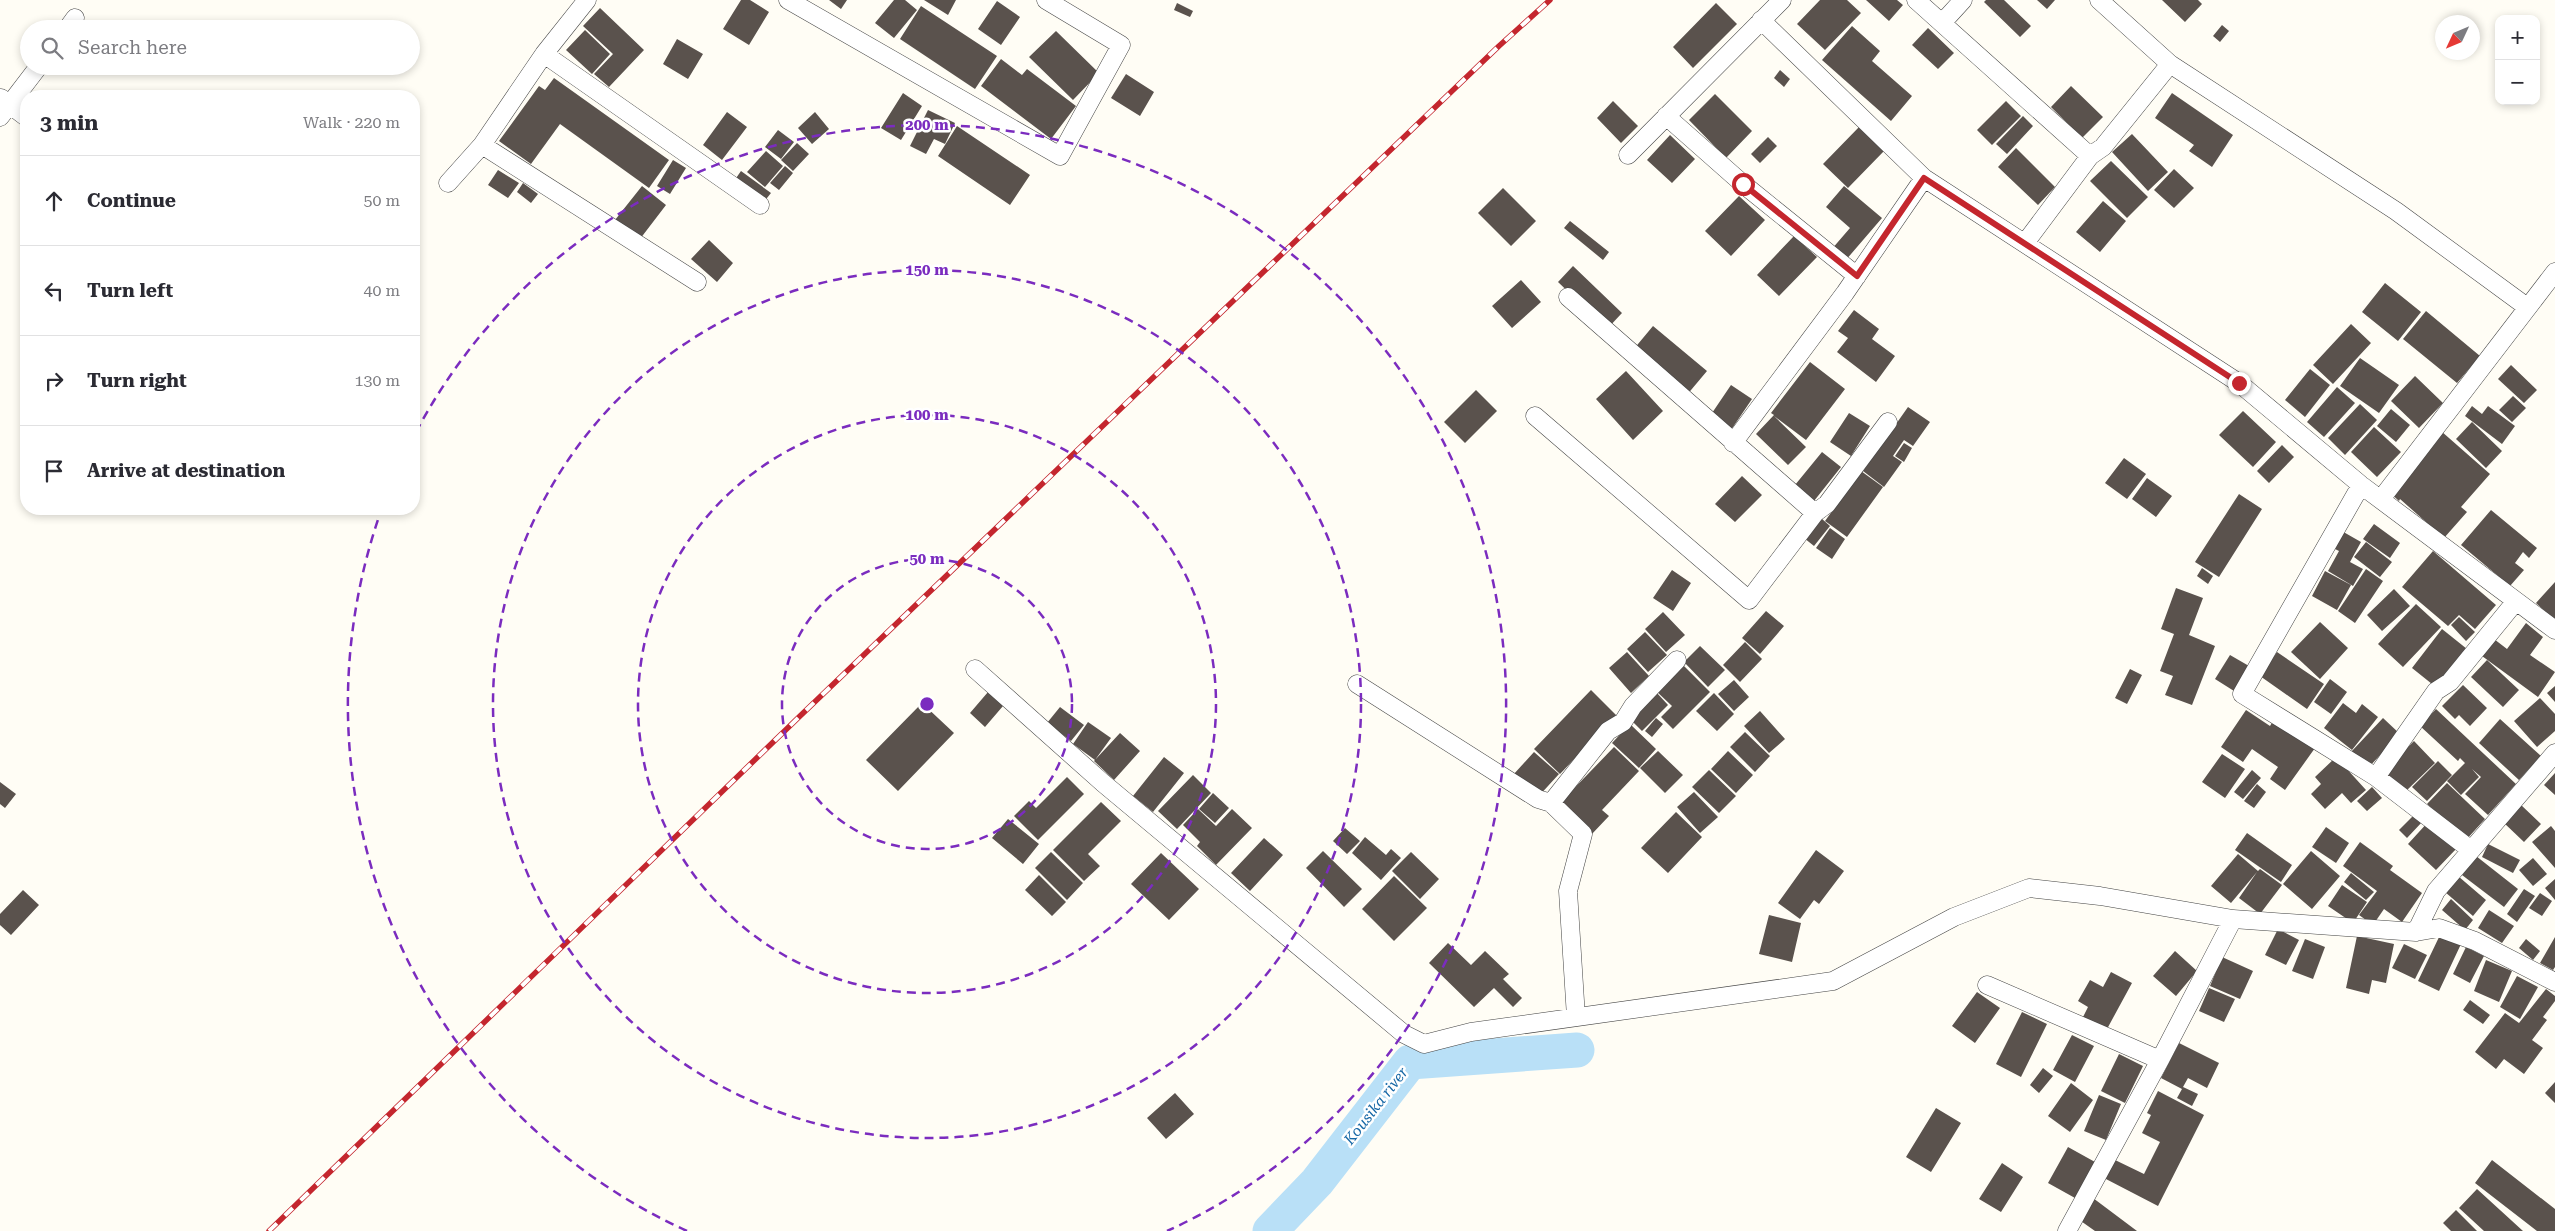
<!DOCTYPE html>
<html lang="en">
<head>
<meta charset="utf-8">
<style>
	:root { --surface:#fff; --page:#f2f2f3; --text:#2b2b33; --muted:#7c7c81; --line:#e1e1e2 }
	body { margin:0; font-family:"Roboto Serif",serif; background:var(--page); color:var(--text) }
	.controls { position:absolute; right:15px; top:15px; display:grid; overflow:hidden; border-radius:10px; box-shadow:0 2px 8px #0003 }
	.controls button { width:45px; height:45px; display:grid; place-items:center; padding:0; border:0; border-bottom:1px solid var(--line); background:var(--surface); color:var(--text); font:25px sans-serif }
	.compass { position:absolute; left:2435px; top:15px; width:45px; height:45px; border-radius:50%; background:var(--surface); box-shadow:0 2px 8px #0003; rotate:226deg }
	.stop { position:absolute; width:15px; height:15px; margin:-11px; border:4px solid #c4262e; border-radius:50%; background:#fff }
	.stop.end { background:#c4262e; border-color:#fff; box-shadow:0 1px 5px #0008 }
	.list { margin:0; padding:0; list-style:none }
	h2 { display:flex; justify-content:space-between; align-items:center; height:65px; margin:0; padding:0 20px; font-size:21px }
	h2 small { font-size:16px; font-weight:400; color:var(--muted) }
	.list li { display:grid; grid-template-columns:32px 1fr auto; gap:15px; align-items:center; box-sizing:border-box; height:90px; padding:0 20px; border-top:1px solid var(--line) }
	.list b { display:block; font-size:19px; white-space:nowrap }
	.list em { font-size:16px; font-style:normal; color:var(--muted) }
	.icon { flex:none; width:28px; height:28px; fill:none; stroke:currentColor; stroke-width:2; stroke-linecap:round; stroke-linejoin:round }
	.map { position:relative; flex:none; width:2555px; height:1231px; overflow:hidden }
	.search { position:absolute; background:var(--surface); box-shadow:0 2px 8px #0003; left:20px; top:20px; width:400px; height:55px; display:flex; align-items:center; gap:12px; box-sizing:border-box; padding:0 18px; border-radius:28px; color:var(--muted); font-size:19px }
	.panel { position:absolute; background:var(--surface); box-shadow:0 2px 8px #0003; left:20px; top:90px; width:400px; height:425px; border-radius:20px }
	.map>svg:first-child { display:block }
</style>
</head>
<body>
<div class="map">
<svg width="2555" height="1231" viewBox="0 0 2555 1231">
	<rect width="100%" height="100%" fill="#fffdf5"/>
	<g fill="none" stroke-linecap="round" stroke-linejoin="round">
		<!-- river -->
		<path stroke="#b9e0f7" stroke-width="35" d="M1270,1231L1317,1182L1410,1062L1577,1050"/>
	</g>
	<!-- building -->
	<path fill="#5a524d" d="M741,0H750L769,12L749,45L723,29Z
		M829,0H847L841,9Z
		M894,0H905L917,10L894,38L875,23Z
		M924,0H956L948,15Z
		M1820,0H1847L1861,13L1825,50L1797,24Z
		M1866,0H1897L1903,5L1889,21Z
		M1986,0H2004L2031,26L2020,37L1984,2Z
		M2037,0H2055L2047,9Z
		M2162,0H2198L2202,4L2185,22Z
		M997,1L1020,17L1001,45L978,29Z
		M1177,3L1193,11L1190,17L1174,10Z
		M1716,3L1737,24L1693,68L1673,47Z
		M921,6L997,56L975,89L900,39Z
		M600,8L644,50L609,87L594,74L613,54L583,26Z
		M2222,25L2229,31L2220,42L2213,36Z
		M1852,26L1880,51L1872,61L1912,96L1891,121L1822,60Z
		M1928,28L1954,53L1938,69L1912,45Z
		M585,30L610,54L592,74L566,50Z
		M1056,31L1099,73L1073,100L1029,57Z
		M677,39L703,54L688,79L663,64Z
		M1001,59L1022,75L1027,69L1076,106L1051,139L981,86Z
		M1780,70L1790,79L1784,87L1774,78Z
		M1126,74L1154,92L1140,116L1111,98Z
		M554,78L669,160L649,188L560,124L531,164L499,141L539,86L545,90Z
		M2071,86L2103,117L2082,138L2051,107Z
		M903,93L922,106L901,140L881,128Z
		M2172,93L2233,135L2212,167L2189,151L2194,145L2155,118Z
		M1715,94L1752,131L1726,158L1689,120Z
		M1613,101L1638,126L1621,143L1597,118Z
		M2006,101L2021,116L1992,145L1977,130Z
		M928,110L955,123L945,144L934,139L926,154L910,146Z
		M727,112L747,127L722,160L703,145Z
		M815,112L829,129L812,144L798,128Z
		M2023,116L2033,126L2007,154L1996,144Z
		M957,126L1030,175L1010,205L938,156Z
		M1859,127L1884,151L1848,188L1823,164Z
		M778,130L794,142L781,159L765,147Z
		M2132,134L2168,172L2148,191L2112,152Z
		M1670,135L1695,159L1672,183L1647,160Z
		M1768,137L1777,146L1760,163L1751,154Z
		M797,143L809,154L793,171L781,160Z
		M2016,148L2055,187L2038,205L1998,167Z
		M766,151L783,166L765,187L747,172Z
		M673,160L686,168L670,194L657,186Z
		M2111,161L2148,197L2127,218L2090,181Z
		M785,166L793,173L779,190L770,183Z
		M2174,169L2194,188L2174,208L2154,190Z
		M498,170L519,183L508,198L488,185Z
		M741,171L771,193L763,203L734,181Z
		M523,183L538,194L531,203L517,192Z
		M642,186L666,205L640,239L615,220Z
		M1844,186L1882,218L1845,261L1831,250L1850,228L1826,207Z
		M1503,188L1536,221L1511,246L1478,213Z
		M1739,196L1765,220L1731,256L1705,231Z
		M2103,201L2126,221L2100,252L2076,232Z
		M1570,221L1609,252L1603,260L1564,228Z
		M1794,236L1817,257L1779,296L1757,275Z
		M709,240L733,263L717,282L691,259Z
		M1573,266L1622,313L1607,329L1558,282Z
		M1521,280L1541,302L1512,328L1492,306Z
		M2385,283L2421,312L2398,341L2362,312Z
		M1854,310L1879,329L1872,339L1895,356L1876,382L1837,352L1848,338L1838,331Z
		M2426,311L2480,356L2457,383L2403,339Z
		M2351,324L2371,343L2333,384L2313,365Z
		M1653,326L1707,371L1686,396L1633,350Z
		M2360,358L2399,385L2379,413L2340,386Z
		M1810,362L1845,389L1806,440L1774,416L1806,447L1788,465L1756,434L1774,415L1771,413Z
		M2511,365L2537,390L2524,403L2498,379Z
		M2310,369L2330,385L2305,417L2285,400Z
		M1626,371L1663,411L1633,440L1596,399Z
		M2415,376L2443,403L2419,428L2391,401Z
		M1731,385L1752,399L1731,430L1710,416Z
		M2337,387L2355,403L2324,437L2307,422Z
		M1476,390L1497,411L1465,443L1444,422Z
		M2513,396L2526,408L2512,422L2499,410Z
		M2360,404L2377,420L2345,455L2328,438Z
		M2472,406L2482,414L2488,406L2515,426L2502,444L2465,416Z
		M1908,407L1930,422L1913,446L1904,440L1893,456L1902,462L1884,487L1863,471Z
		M2391,409L2410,425L2396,442L2377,426Z
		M2243,411L2276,442L2253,467L2219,435Z
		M1849,413L1870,426L1851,456L1830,442Z
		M2472,422L2502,451L2486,468L2456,439Z
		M2374,427L2401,452L2377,477L2351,452Z
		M2441,431L2490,474L2461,507L2467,512L2444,538L2400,499L2399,501L2388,491Z
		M1904,443L1912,448L1904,462L1895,456Z
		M2282,445L2294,457L2269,483L2257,471Z
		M1822,452L1841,467L1814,501L1795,485Z
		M2124,458L2146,474L2127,499L2105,483Z
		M1861,471L1883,487L1847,537L1825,521Z
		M1742,476L1762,495L1735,522L1715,504Z
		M2147,478L2172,496L2156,517L2132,499Z
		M2239,494L2262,509L2219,577L2195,562Z
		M2491,510L2537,548L2529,558L2523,552L2515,563L2524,570L2510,586L2461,545Z
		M1821,518L1830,526L1814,546L1804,538Z
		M2374,524L2400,543L2390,558L2363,539Z
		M1830,528L1845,539L1832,559L1816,548Z
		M2340,530L2361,542L2350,562L2363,569L2353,586L2328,571L2339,551L2331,547Z
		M2366,542L2392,562L2380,577L2354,557Z
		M2433,551L2496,605L2475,629L2459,615L2448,626L2402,587Z
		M2202,568L2213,576L2208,584L2197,576Z
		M2366,569L2383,581L2355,623L2338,611Z
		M1672,570L1691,583L1673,611L1653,598Z
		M2325,571L2351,585L2337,610L2312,596Z
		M2555,582V621L2536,603Z
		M2176,588L2203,598L2189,635L2215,646L2192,705L2165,695L2173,676L2160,671L2174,634L2161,629Z
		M2394,589L2410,606L2382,631L2367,615Z
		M2416,604L2441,627L2403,667L2378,644Z
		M1766,611L1784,626L1760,654L1742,638Z
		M1663,612L1685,635L1666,652L1645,629Z
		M2459,617L2475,632L2466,641L2451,625Z
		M2320,622L2348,648L2320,679L2291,652Z
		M2526,623L2543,637L2530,655L2555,672L2538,697L2482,656L2494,639L2507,649Z
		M2442,629L2467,649L2437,688L2412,668Z
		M1645,632L1667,655L1648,672L1627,649Z
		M1745,642L1762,659L1740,682L1723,665Z
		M1700,646L1725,670L1708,687L1684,662Z
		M1627,652L1649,676L1631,693L1609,668Z
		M2277,652L2324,684L2307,709L2260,676Z
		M2230,655L2249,666L2234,691L2215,679Z
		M2487,660L2519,690L2503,707L2471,677Z
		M1682,664L1710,692L1673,729L1661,717L1672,706L1655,690Z
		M2130,669L2142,675L2127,704L2115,698Z
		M2330,679L2347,692L2331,714L2314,702Z
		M1734,680L1749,697L1734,711L1718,694Z
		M2463,685L2487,708L2470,726L2459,715L2455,719L2442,706Z
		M2555,686V702L2547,693Z
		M1591,690L1616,715L1560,774L1534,749Z
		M988,692L1003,706L985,727L970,713Z
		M1657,693L1668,705L1642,731L1631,720Z
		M1714,693L1734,714L1717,731L1696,711Z
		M2540,698L2555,714V731L2537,747L2514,721Z
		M922,703L954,733L898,791L866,760Z
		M2343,703L2356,713L2362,704L2378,717L2352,750L2324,728Z
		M1060,707L1084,725L1071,741L1047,723Z
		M2436,709L2516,784L2488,815L2465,794L2481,777L2472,769L2479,777L2461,795L2447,781L2465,763L2460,758L2458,761L2420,726Z
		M2246,710L2270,726L2273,721L2315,748L2285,790L2270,779L2278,767L2252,749L2243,762L2221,747Z
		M1760,711L1785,739L1769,753L1744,726Z
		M1656,718L1663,724L1652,737L1645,731Z
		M2383,718L2400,734L2368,768L2351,752Z
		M2500,719L2541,756L2519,780L2479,743Z
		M1088,722L1111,738L1095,760L1073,744Z
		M1630,724L1656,749L1639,768L1612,743Z
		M1745,732L1770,756L1755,772L1730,747Z
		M1120,733L1140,751L1114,780L1094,761Z
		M2414,741L2435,763L2404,793L2383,772Z
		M1614,747L1639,771L1602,810L1609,816L1591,835L1559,804Z
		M1658,751L1683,775L1665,793L1640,768Z
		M1728,751L1753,775L1736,793L1711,769Z
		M1534,752L1559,774L1537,798L1513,775Z
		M2222,754L2245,769L2225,798L2202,782Z
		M1164,757L1184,773L1153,812L1133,796Z
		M2336,757L2366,790L2351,803L2342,793L2325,809L2311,794L2321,784L2315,777Z
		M2438,761L2452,775L2427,801L2412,787Z
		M1709,770L1736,796L1719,813L1692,787Z
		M2252,770L2261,778L2243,799L2234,792Z
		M2555,773V795L2544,785Z
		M1193,775L1211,793L1177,829L1158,811Z
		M1067,777L1084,794L1038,840L1014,816L1029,801L1036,808Z
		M0,782L16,794L5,808L0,804Z
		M2447,783L2485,819L2466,840L2427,804Z
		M2257,784L2266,792L2254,808L2244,801Z
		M2372,787L2382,798L2367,811L2357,801Z
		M1694,792L1718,817L1700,833L1677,807Z
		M1213,793L1229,808L1215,823L1199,809Z
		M1101,802L1121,821L1088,854L1100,866L1084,881L1053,850Z
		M2520,804L2541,824L2524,842L2503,822Z
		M1198,809L1216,826L1232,809L1252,828L1216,865L1197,846L1200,842L1183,825Z
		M1676,812L1702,837L1668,873L1641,848Z
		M2415,814L2423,821L2407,838L2399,830Z
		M1008,819L1039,844L1023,864L992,838Z
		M2429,821L2457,848L2436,870L2408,844Z
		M2551,826L2555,831V868L2532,842Z
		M2326,827L2349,843L2336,863L2312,847Z
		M1345,828L1360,841L1347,854L1333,841Z
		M2247,833L2292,865L2281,882L2235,850Z
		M1365,837L1386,855L1391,849L1401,858L1381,880L1352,853Z
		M1264,838L1283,855L1250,891L1231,873Z
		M2360,842L2393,866L2390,870L2422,893L2402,922L2384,909L2373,925L2359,915L2377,891L2343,866Z
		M2488,844L2520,860L2513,873L2482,857Z
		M1816,850L1844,871L1819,904L1814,900L1800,919L1778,903Z
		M1323,851L1362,889L1344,907L1306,868Z
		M2311,851L2340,876L2312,909L2283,884Z
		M1051,852L1083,883L1067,900L1035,868Z
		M1411,852L1439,879L1420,899L1392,871Z
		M1161,853L1199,889L1169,920L1131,884Z
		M2238,854L2258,871L2260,869L2282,885L2260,914L2239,898L2257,872L2231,903L2211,886Z
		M2476,856L2518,889L2504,907L2462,875Z
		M2533,858L2547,874L2533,886L2519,870Z
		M2351,873L2374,892L2366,900L2344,882Z
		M1039,875L1066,902L1052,916L1025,890Z
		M1394,876L1427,908L1394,941L1362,909Z
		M2458,876L2486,900L2473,916L2445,892Z
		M2555,879V900L2545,888Z
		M2342,885L2367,902L2353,923L2328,906Z
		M2524,889L2535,896L2517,922L2507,914Z
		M23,890L39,905L11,935L0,925V914Z
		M2540,893L2552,901L2542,916L2529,908Z
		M2451,899L2473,920L2465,930L2442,910Z
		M2489,910L2514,926L2502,943L2478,928Z
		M1769,915L1801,923L1792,962L1759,954Z
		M2278,929L2299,940L2286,965L2265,955Z
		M2440,935L2461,944L2439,991L2418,981Z
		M2357,936L2394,944L2386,983L2372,980L2369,994L2346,988Z
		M2555,937V967L2553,970L2540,963Z
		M2305,939L2325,947L2313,979L2292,971Z
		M2526,939L2540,951L2533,960L2519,948Z
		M1448,943L1471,965L1485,951L1509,974L1503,979L1522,998L1513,1007L1494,988L1474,1007L1429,963Z
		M2404,944L2427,955L2415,979L2392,968Z
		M2466,947L2484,956L2470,983L2453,974Z
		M2175,951L2197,971L2176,996L2153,976Z
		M2222,957L2253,971L2240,999L2210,986Z
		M2486,960L2512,971L2499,1002L2474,991Z
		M2111,972L2132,983L2107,1029L2083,1017L2088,1007L2078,1001L2090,980L2103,987Z
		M2517,976L2538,987L2520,1019L2500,1007Z
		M2209,988L2235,999L2224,1022L2199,1011Z
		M2546,989L2555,996V1001L2543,1017L2547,1020L2532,1040L2543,1048L2524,1074L2504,1059L2496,1069L2475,1052L2505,1013L2519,1023Z
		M1977,992L2000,1008L1975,1043L1952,1026Z
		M2470,1000L2490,1015L2483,1024L2463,1010Z
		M2022,1012L2047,1024L2021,1077L1996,1064Z
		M2072,1035L2094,1046L2075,1082L2053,1070Z
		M2179,1043L2219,1063L2207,1088L2188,1078L2183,1087L2198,1094L2192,1106L2177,1098L2182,1089L2161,1078Z
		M2119,1054L2143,1066L2125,1103L2101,1091Z
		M2043,1068L2053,1076L2039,1093L2030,1085Z
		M2555,1082V1103L2545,1093Z
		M2071,1083L2093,1100L2070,1132L2048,1116Z
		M2158,1091L2204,1115L2158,1206L2104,1178L2113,1159L2144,1174L2160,1142L2142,1133L2151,1115L2147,1113Z
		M1175,1093L1194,1114L1166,1139L1147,1118Z
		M2099,1095L2121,1104L2106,1140L2084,1131Z
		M1936,1108L1961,1123L1931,1172L1906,1157Z
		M2068,1147L2095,1162L2075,1198L2048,1183Z
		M2492,1160L2555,1209V1231H2537L2475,1183Z
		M2002,1163L2023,1177L2001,1212L1979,1199Z
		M2477,1189L2523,1231H2484L2459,1208Z
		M2093,1198L2137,1231H2095L2078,1219Z
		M2456,1210L2477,1231H2451L2443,1223Z"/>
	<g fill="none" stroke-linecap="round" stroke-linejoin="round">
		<defs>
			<path id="minor" d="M788,0L1060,156L1121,45L1046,0
				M1916,0L2090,156
				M2099,0L2170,64L2396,211L2527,307
				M1761,20L1924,178
				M1942,23L1963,0
				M67,29L75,18
				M544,54L760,205
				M1,98L26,117
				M1666,116L1743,184L1857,276
				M0,117L39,66
				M482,145L697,282
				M1628,155L1782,0
				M448,183L482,145L544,54L587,0
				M2025,243L2090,156L2103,147L2170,64
				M1568,297L1815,513
				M1535,416L1749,600L1815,513L1827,504L1888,422
				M1733,443L1845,293L1924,178L2239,383L2361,485L2555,630
				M2361,485L2242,694L2376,777L2471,850
				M2381,499L2555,272
				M975,669L1103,783L1404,1034L1424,1044L1471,1032L1833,981L1954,917L2029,888L2100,896L2233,919L2416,932L2439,928L2475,941L2555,982
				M1357,684L1538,799L1551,803L1583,834L1568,891L1576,1017
				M2376,777L2436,691L2450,682L2516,601
				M1551,803L1608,731L1623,722L1633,706L1677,660
				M2416,932L2436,891L2555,753
				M1987,985L2160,1060
				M2067,1231L2160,1060L2233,919"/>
		</defs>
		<!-- minor casing -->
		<use href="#minor" stroke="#444" stroke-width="19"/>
		<!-- minor -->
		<use href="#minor" stroke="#fff" stroke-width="18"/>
		<defs>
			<path id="rail" d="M269,1231L799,717L1499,46L1550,0"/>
		</defs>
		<!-- rail casing -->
		<use href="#rail" stroke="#c4262e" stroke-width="5.5"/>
		<!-- rail -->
		<use href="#rail" stroke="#fff" stroke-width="4" stroke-dasharray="11" stroke-linecap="butt"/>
	</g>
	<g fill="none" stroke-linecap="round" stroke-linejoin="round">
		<!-- route -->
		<path stroke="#c4262e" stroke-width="6" d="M1743,184L1857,276L1924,178L2239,383"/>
	</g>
	<!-- distance rings -->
	<g fill="none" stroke="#7b2cbf" stroke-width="2.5" stroke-dasharray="9 6">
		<circle cx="927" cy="704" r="145"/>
		<circle cx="927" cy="704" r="289"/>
		<circle cx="927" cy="704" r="434"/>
		<path d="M687 1231A579 579 0 0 1 381 511M416 432A579 579 0 1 1 1167 1231"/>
	</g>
	<g text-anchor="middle" stroke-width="5" stroke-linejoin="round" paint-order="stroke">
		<!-- water labels -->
		<g font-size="15" font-style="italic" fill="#1768a6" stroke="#fff">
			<text transform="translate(1376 1106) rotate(-52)" y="5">Kousika river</text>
		</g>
	</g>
	<circle cx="927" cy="704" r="8" fill="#7b2cbf" stroke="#fff" stroke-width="2.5"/>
	<g font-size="15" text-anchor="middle" font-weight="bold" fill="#7b2cbf" stroke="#fff" stroke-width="5" stroke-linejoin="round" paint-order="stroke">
		<text x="927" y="130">200 m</text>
		<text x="927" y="275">150 m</text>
		<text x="927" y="420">100 m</text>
		<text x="927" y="564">50 m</text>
	</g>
</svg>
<div class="controls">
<button>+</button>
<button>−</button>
</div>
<svg class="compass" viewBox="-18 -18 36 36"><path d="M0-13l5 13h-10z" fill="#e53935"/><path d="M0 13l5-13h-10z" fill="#7c7c81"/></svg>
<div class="stop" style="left:1743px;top:184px"></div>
<div class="stop end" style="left:2239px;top:383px"></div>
<div class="search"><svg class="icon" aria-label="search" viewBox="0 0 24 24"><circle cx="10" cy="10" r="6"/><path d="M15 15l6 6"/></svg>Search here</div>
<section class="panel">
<h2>3 min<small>Walk · 220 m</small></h2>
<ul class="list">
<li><svg class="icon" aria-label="ahead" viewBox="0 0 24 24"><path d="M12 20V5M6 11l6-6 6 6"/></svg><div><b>Continue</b></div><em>50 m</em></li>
<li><svg class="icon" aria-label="left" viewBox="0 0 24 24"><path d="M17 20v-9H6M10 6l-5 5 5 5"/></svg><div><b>Turn left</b></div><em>40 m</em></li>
<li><svg class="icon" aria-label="right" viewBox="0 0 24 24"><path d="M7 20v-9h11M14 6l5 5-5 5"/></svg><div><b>Turn right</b></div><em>130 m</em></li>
<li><svg class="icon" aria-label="arrive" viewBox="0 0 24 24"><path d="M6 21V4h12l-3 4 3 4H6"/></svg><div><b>Arrive at destination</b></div></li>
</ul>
</section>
</div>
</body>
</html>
